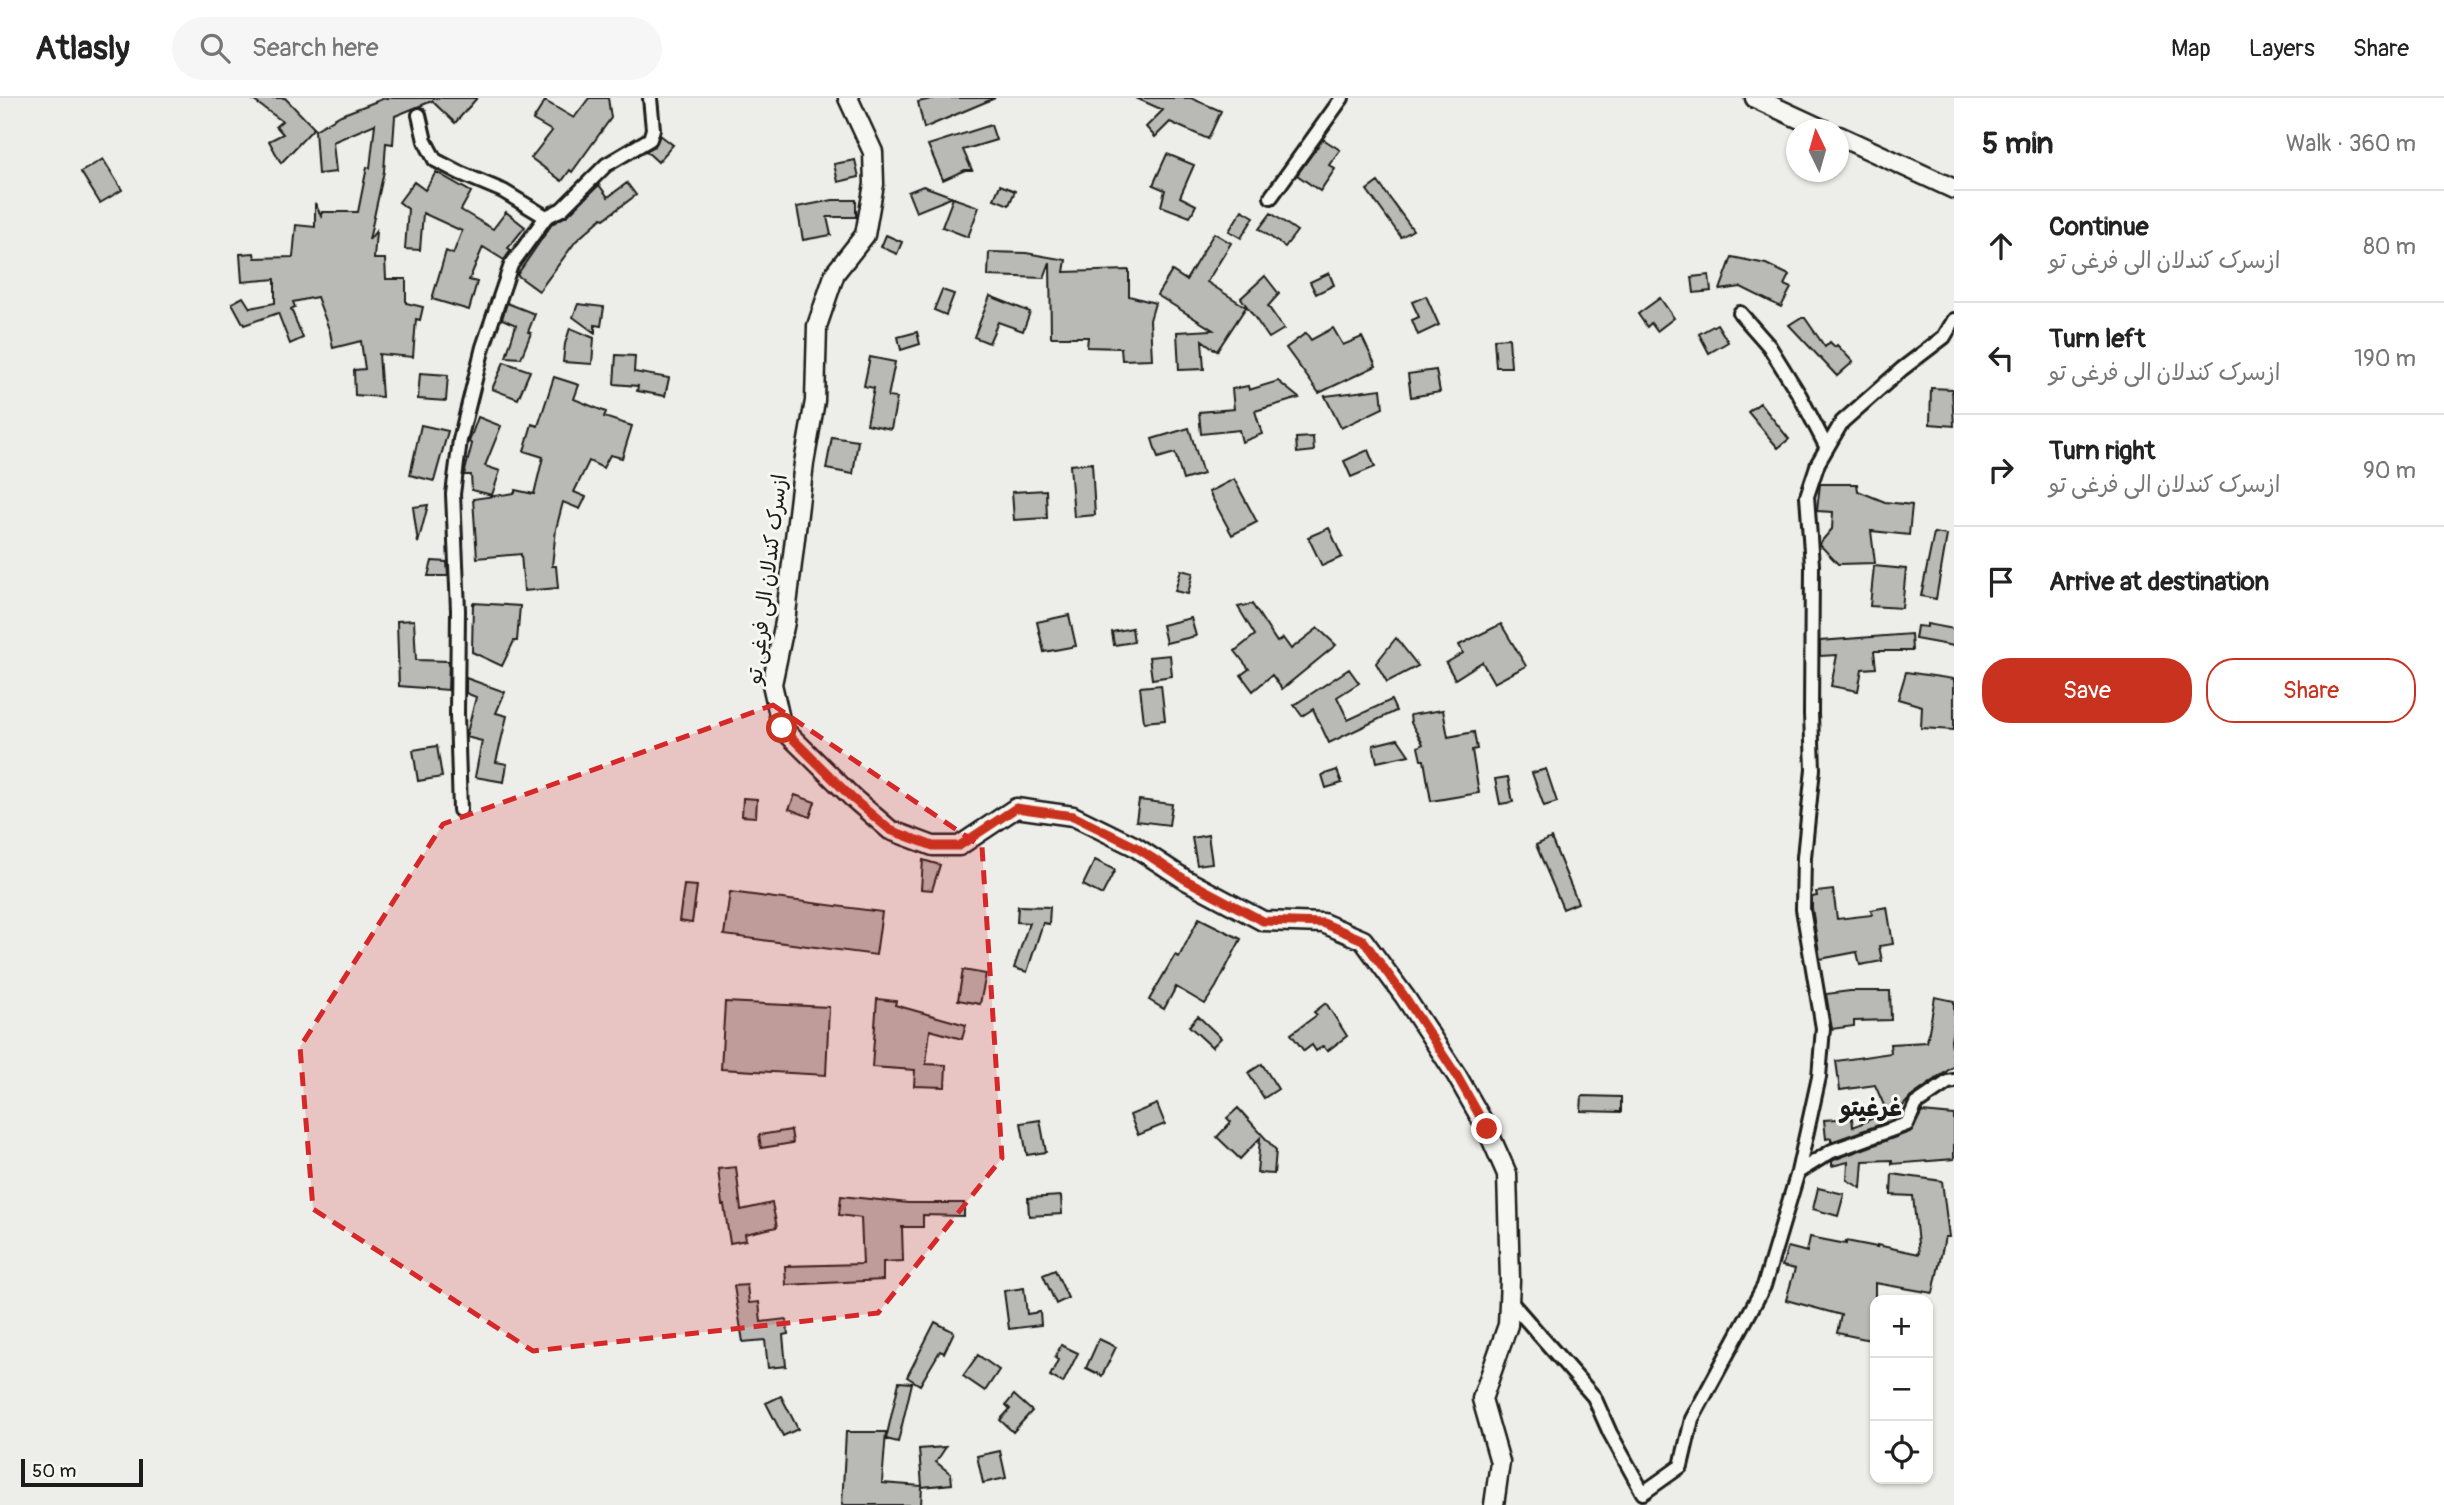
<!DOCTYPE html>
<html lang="en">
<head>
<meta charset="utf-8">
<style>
	:root { --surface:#fff; --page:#f6f6f6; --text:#222; --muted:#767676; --line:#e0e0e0; --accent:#c8321e }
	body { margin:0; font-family:Pangolin,"Playpen Sans Arabic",sans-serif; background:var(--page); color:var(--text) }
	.controls { position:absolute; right:21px; bottom:21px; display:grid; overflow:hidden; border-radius:14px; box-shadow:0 2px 5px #0004 }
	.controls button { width:63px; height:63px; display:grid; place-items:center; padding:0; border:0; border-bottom:2px solid var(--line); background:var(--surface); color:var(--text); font:35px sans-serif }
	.compass { position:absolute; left:1786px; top:21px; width:63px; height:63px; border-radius:50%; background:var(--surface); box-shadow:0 2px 5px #0004; rotate:355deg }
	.scale { position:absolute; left:21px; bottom:18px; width:122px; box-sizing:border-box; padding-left:7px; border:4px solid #1c1c1c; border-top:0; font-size:19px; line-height:24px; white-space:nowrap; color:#1c1c1c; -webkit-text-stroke:5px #f6f6f2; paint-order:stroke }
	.stop { position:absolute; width:21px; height:21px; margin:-16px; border:5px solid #c8321e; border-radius:50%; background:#fff }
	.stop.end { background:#c8321e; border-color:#fff; box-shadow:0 2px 7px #0008 }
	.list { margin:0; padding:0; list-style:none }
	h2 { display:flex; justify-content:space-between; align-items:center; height:91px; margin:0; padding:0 28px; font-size:30px }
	h2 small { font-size:23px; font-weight:400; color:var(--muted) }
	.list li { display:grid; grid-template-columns:46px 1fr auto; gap:21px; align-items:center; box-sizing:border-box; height:112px; padding:0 28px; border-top:2px solid var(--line) }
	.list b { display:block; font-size:26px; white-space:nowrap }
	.list p { margin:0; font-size:23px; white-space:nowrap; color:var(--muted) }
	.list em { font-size:23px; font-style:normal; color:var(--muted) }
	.actions { display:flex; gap:14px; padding:21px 28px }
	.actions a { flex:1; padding:16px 0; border:2px solid var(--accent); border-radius:28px; text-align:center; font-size:24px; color:var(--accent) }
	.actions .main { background:var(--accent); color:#fff }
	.icon { flex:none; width:38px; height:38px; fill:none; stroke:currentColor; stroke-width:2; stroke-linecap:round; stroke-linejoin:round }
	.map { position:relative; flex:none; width:1954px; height:1407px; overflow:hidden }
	header { display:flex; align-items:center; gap:42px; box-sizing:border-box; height:98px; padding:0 35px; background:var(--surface); border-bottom:2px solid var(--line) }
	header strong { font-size:33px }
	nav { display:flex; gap:38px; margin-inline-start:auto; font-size:24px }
	.search { width:490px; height:63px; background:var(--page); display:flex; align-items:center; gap:18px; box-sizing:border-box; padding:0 24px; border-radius:38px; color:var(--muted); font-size:26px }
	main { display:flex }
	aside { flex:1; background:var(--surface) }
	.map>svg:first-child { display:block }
</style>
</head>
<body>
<header>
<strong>Atlasly</strong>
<div class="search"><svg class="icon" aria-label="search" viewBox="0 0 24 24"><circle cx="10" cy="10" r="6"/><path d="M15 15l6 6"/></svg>Search here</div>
<nav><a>Map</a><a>Layers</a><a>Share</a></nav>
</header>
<main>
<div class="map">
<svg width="1954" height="1407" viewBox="0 0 1954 1407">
	<rect width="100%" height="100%" fill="#edede9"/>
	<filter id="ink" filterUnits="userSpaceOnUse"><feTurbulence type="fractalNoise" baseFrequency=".0143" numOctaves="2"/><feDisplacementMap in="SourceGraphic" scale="14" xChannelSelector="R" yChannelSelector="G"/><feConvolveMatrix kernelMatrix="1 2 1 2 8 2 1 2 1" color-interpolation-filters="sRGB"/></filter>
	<g filter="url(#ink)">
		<!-- building -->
		<path fill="#b9b9b6" stroke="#1c1c1c" stroke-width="2" d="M250,0H285L314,30L281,65L269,43L283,36L276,28L282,23Z
			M385,0H477L455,25L432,3L395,18L393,46L386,45L384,73L369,142L376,133L374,161H385L386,181H406V205L423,209L420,222L416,221L413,259L379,256L382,299L355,297L354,272L365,271L361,243L333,250L330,234L317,199L293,204L295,209L291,211L303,240L290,246L278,215L244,227L232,205L243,199L250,210L275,205V181L242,184L240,156L254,155L255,160L293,159L296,127L315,129V105L322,120V114H358L367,69L370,70L375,26L333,44L336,74L318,76L315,32L341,17Z
			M589,0H608L611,20L572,74L570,72L562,83L531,60L552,33L533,22L545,3L574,20Z
			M936,0H995L924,30L918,4Z
			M1136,0H1191L1221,13L1208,41L1170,24L1155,39L1146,29L1163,12Z
			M991,27L996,42L963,52L972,72H965L943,82L928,47Z
			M660,37L673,47L658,64L646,53L655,48Z
			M1323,41L1340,52L1329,67L1335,71L1320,93L1297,77Z
			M1167,56L1194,67L1180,99L1196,107L1190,119L1161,108L1165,92L1153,87Z
			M103,61L122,92L100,105L81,74Z
			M855,62L859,79L838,84L834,66Z
			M436,74L471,94L461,112L493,131L506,114L525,129L508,150L511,152L504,162L483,149L469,182L477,184L469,212L432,201L446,153L453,156L462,133L423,115L420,152L405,151L408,111L399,104L414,84L425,92Z
			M1378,84L1413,132L1401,139L1367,92Z
			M627,85L636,97L604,121L602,120L576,143L539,193L517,177L552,126L568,117L599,87L608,99Z
			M1000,87L1015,93L1009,107L994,101Z
			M923,88L937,93L953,99L916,114L908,94Z
			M953,100L979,109L968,139L942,129Z
			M833,102H856V119H827L831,137L803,142L797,109Z
			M1242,112L1254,119L1241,140L1229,133Z
			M1271,115L1297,133L1285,149L1259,131Z
			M1214,135L1231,145L1207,184L1246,209L1217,253L1202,242L1204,271L1179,272L1177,234L1213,232L1157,197L1172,173L1186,182Z
			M886,137L902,144L897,156L881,149Z
			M989,154L1026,155L1066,162L1064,174L1129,172V198L1155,205L1150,222L1152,261L1122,262L1121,250L1087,249L1088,239H1051L1050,164L1044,180L988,178Z
			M1732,159L1766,166L1789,177L1784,187L1791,190L1781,209L1741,189L1720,192Z
			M1329,175L1334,187L1316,196L1310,184Z
			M1709,177L1711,193L1694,195L1692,179Z
			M1265,178L1279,196L1268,208L1284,231L1269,240L1241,200Z
			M942,192L954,196L946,217L934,212Z
			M990,198L1030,214L1023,233L998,224L989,245L974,239Z
			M1426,198L1439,227L1418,237L1412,222L1419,219L1412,204Z
			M1660,200L1674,220L1657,233L1651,225L1647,229L1638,216Z
			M507,205L535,216L528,234L531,235L521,260L506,259L516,227L502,221Z
			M578,206L604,209L601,228L595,227V235L573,219Z
			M1800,220H1805L1825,249L1830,244L1835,249L1837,247L1853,264L1837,278L1789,227Z
			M1717,226L1728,244L1709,255L1699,236Z
			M570,230L594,240L592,266L563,264L565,246Z
			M1333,230L1343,247L1362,239L1376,268L1319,295L1286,250L1306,235L1311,242Z
			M917,234L920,246L901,252L898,239Z
			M1509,240L1511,269H1496L1494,241Z
			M616,257L635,258L634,274L669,280L665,298L637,293L638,288L614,286Z
			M870,259L895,264L888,299L897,300L891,331L867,326L874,290L864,288Z
			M504,264L530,273L518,301L492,291Z
			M1436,272L1440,294L1411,299L1408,276Z
			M420,275L448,277L446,303L418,301Z
			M554,279L579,287L574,301L606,314L604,319L632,328L622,360L610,357L603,370L589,363L574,394L586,399L580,411L563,404L556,431L552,468H556L558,490L524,493L521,456L477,460L473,401L515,395V392L534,396L543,359L524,353L532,326L538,328Z
			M1278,283L1299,300L1255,313L1262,336L1242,344L1239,332L1201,336L1199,314L1234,311L1232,291L1248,288L1249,292Z
			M1931,290L1952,291L1954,328L1930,326Z
			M1381,291L1383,310L1341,330L1325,298Z
			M1760,305L1789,341L1778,350L1748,314Z
			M478,319L501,328L485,368L500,373L492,397L472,392L471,377H464L472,346L469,344Z
			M421,327L448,333L434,383L410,377Z
			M1189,330L1203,376L1183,382L1175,355L1158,360L1152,341Z
			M832,339L858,343L853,376L826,371Z
			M1313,339L1314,353L1297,355L1296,340Z
			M1368,352L1375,369L1351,379L1344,363Z
			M1092,365L1095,417L1074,419L1070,367Z
			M1234,381L1257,424L1232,437L1209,394Z
			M1820,386H1857L1858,393L1885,404L1912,407L1909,437L1871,433L1875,465L1838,466L1819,446L1832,431L1833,414L1817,413Z
			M1046,392L1047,420L1014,422L1012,394Z
			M428,407L418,445L413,409Z
			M1329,430L1342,459L1322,468L1308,439Z
			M1934,435L1947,437L1936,501L1921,498Z
			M432,463L447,464L448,478H428Z
			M1874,468L1906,471L1902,510L1870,508Z
			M1181,472L1193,475L1188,496L1175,493Z
			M473,505L520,508L517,543H514L502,568L472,554Z
			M1252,506L1277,544L1283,540L1291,551L1318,530L1336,547L1282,591L1272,577L1253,593L1241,577L1249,571L1235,553L1255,537L1238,509Z
			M1069,517L1076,548L1044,554L1037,524Z
			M1191,520L1196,538L1166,545L1162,527Z
			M414,522L416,562L449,563L448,592L399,588L397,523Z
			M1501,526L1526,568L1494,585L1482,564L1455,581L1446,565L1463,555L1459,547Z
			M1927,526L1954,531V548L1915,541L1917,528L1927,529Z
			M1132,530L1134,544L1114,547L1112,534Z
			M1911,536L1912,553H1874L1876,570L1862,571L1858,593L1831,588L1837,557L1820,558V543Z
			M1396,540L1418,568L1387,584L1376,565Z
			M1170,557L1172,578L1152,581L1149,559Z
			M1349,571L1359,585L1337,599L1348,622L1391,602L1396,613L1329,645L1313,611L1302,618L1294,607Z
			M1906,574L1954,581V632L1921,630L1922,608L1898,601Z
			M466,580L505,594L496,615L507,618L496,664L507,666L504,684L475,679L482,643L466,639L476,599L466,595Z
			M1161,587L1165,622L1144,624L1140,589Z
			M1443,612L1448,639L1474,634L1477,651L1472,652L1479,695L1431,703L1424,662H1421L1418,649L1423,646L1411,625L1410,617Z
			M1398,641L1409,657L1377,664L1373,647Z
			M437,648L442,679L418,683L413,652Z
			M1546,671L1557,704L1544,708L1532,675Z
			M1337,672L1342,685L1326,690L1322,677Z
			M1508,679L1513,704L1500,706L1495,681Z
			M795,697L815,704L810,719L789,711Z
			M743,700L757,701L756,719L742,718Z
			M1139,702L1172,706L1169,727L1136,723Z
			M1208,737L1212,765L1197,767L1192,740Z
			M1551,740L1578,805L1563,811L1536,747Z
			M923,762L940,767L932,792L921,791Z
			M1095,762L1115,772L1102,797L1083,787Z
			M684,787L697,788L692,825L679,823Z
			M1833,792L1837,821L1872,817L1871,812L1887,809L1893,846L1879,848L1882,863L1860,867L1857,854L1820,861L1812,810V799L1817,798L1816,794Z
			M730,794L882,814L876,857L724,837Z
			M1018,808L1050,809L1049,826L1043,825L1027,874L1014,870L1029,825L1017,824Z
			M1199,820L1241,841L1216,889L1205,906L1176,889L1164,911L1149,902L1175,857L1179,859Z
			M963,872L986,876L980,906L958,902Z
			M1850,893H1890L1891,922L1854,923V928L1832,931L1826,896Z
			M1935,899L1954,903V926L1951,942L1954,968L1911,999L1899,1012L1903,1013L1901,1019L1831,1044V1040L1826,1041L1824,1022L1852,1020L1853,1029L1887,1014L1875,987L1840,992L1836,963L1891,955L1890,946L1927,944Z
			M877,901L896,903L895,907L966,927L962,941L930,932L926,966L946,967L945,989L914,988L915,972L872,969Z
			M725,904L829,909L826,977L721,971Z
			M1326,905L1347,938L1327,953L1323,948L1316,953L1312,947L1304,953L1291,936L1317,917L1314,914Z
			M1198,918L1221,940L1212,949L1189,928Z
			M1262,966L1278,991L1264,1000L1248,975Z
			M1582,998L1621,999V1014L1581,1013Z
			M1157,1006L1165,1026L1138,1037L1130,1017Z
			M1238,1010L1276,1052L1274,1076L1257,1075L1260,1040L1240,1061L1217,1039L1231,1024L1227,1020Z
			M1922,1014L1954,1017V1061L1892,1066V1062L1863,1063L1861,1090L1847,1082L1848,1064L1832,1068V1063L1836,1061L1910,1034Z
			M1040,1022L1046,1054L1027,1057L1021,1025Z
			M791,1032L793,1045L761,1050L759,1037Z
			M736,1069L741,1112L772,1105L777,1129L745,1136L746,1142L730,1145L724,1107H722L718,1071Z
			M1892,1076L1942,1083L1949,1139H1945L1933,1195L1875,1185V1243L1837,1235L1841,1217L1786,1202L1795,1171L1782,1168L1788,1149L1807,1154L1810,1139L1846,1146V1143L1877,1149V1147L1919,1156L1913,1098L1891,1097Z
			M1818,1090L1844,1096L1838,1118L1813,1111Z
			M841,1098L908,1105H964V1118L923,1117V1129H902L903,1163L883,1164V1182L786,1187L785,1168L863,1166L861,1120L839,1117Z
			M1061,1098L1062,1116L1029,1118L1028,1100Z
			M1055,1172L1068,1200L1056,1206L1043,1177Z
			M747,1187L749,1205L759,1204L761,1224L786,1221L788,1236L783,1237L786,1268L768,1270L765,1242L743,1244L734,1188Z
			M1024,1190L1027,1216L1040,1214L1041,1227L1009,1231L1004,1193Z
			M935,1224L954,1234L944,1255L940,1253L920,1287L907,1279Z
			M1099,1241L1116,1249L1102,1278L1086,1270Z
			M1061,1247L1078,1255L1063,1285L1050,1278L1058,1262L1055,1260Z
			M978,1257L999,1272L985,1293L963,1278Z
			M899,1284L912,1285L898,1344L886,1341Z
			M1014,1297L1032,1313L1013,1334L1000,1322L1010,1311L1006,1307Z
			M781,1298L798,1331L783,1338L766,1305Z
			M846,1334H886L882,1385L922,1388L919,1351L946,1349L936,1364L951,1376L952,1386L922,1389L921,1407H842Z
			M1000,1353L1006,1380L983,1385L977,1358Z"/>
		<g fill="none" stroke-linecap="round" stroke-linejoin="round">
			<defs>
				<path id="street" d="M419,17L425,43L435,62L460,75L503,93L546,119
					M1271,99L1342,0
					M1740,215L1769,248L1800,298L1827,350
					M460,712L457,616L458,512L453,396L460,342L483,249L511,167L546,119L562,111L606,67L650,41L653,31L650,0
					M1798,1074L1832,1053L1907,1026L1916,1006L1948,984L1954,983
					M1509,1202L1594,1299L1610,1335L1643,1395L1681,1368L1692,1321L1764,1188L1798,1074L1819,979L1823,930L1803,811L1804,759L1813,671L1811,616L1812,467L1807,398L1818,365L1842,324L1902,271L1944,239L1954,222"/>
				<path id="secondary" d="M848,0L873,54L874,86L865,137L835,175L817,228L815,303L804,365L785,524L772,586L782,630L853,700L890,732L933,748H959L1016,710L1073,718L1134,748L1186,782L1263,823L1323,825L1363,842L1405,899L1457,978L1487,1031L1507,1076L1510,1182L1508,1227L1482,1301L1500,1364L1494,1407
					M1755,0L1824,32
					M1839,38L1954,91"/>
			</defs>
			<!-- street casing -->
			<use href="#street" stroke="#1c1c1c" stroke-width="18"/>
			<!-- secondary casing -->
			<use href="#secondary" stroke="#1c1c1c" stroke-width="23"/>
			<!-- street -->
			<use href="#street" stroke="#f6f6f2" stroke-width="12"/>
			<!-- secondary -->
			<use href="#secondary" stroke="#f6f6f2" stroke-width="18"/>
		</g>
	</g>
	<g fill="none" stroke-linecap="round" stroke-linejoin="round" filter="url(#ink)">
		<!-- route -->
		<path stroke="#c8321e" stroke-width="9" d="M782,630L852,700L890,732L933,748H959L1016,710L1073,718L1134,748L1186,782L1263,823L1323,825L1363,842L1405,899L1457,978L1487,1031"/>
	</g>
	<!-- marked area -->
	<path fill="#d62828" fill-opacity="0.2" stroke="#d62828" stroke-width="5" stroke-dasharray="14 9" stroke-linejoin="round" d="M773,607L982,749L1002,1060L878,1215L533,1253L313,1111L300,949L443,726Z"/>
	<g text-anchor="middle" stroke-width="6" stroke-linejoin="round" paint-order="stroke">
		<!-- street labels -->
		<g font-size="21" fill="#1c1c1c" stroke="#f6f6f2">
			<text transform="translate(767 481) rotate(-83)" y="7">ازسرک کندلان الی فرغی تو</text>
		</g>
		<!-- quarter labels -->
		<g font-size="24" font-weight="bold" fill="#1c1c1c" stroke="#f6f6f2">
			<text x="1871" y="1018">غرغیتو</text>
		</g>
	</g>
</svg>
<div class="controls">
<button>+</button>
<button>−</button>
<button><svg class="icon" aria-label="locate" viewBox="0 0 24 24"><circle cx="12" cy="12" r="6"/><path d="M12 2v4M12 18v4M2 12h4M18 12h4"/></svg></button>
</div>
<svg class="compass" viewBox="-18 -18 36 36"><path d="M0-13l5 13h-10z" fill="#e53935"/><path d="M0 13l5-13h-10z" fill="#767676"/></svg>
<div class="scale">50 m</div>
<div class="stop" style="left:782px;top:630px"></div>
<div class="stop end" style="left:1487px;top:1031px"></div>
</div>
<aside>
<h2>5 min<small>Walk · 360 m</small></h2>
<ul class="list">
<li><svg class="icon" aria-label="ahead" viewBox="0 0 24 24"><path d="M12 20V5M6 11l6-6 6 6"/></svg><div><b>Continue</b><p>ازسرک کندلان الی فرغی تو</p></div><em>80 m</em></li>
<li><svg class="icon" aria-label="left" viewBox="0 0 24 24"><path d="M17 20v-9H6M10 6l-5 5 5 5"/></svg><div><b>Turn left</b><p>ازسرک کندلان الی فرغی تو</p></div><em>190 m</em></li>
<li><svg class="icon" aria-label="right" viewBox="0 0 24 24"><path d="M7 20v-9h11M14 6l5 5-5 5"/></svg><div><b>Turn right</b><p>ازسرک کندلان الی فرغی تو</p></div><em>90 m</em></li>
<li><svg class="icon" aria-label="arrive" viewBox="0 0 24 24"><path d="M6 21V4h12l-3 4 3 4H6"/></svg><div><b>Arrive at destination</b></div></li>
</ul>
<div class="actions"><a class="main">Save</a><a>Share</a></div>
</aside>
</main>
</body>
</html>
